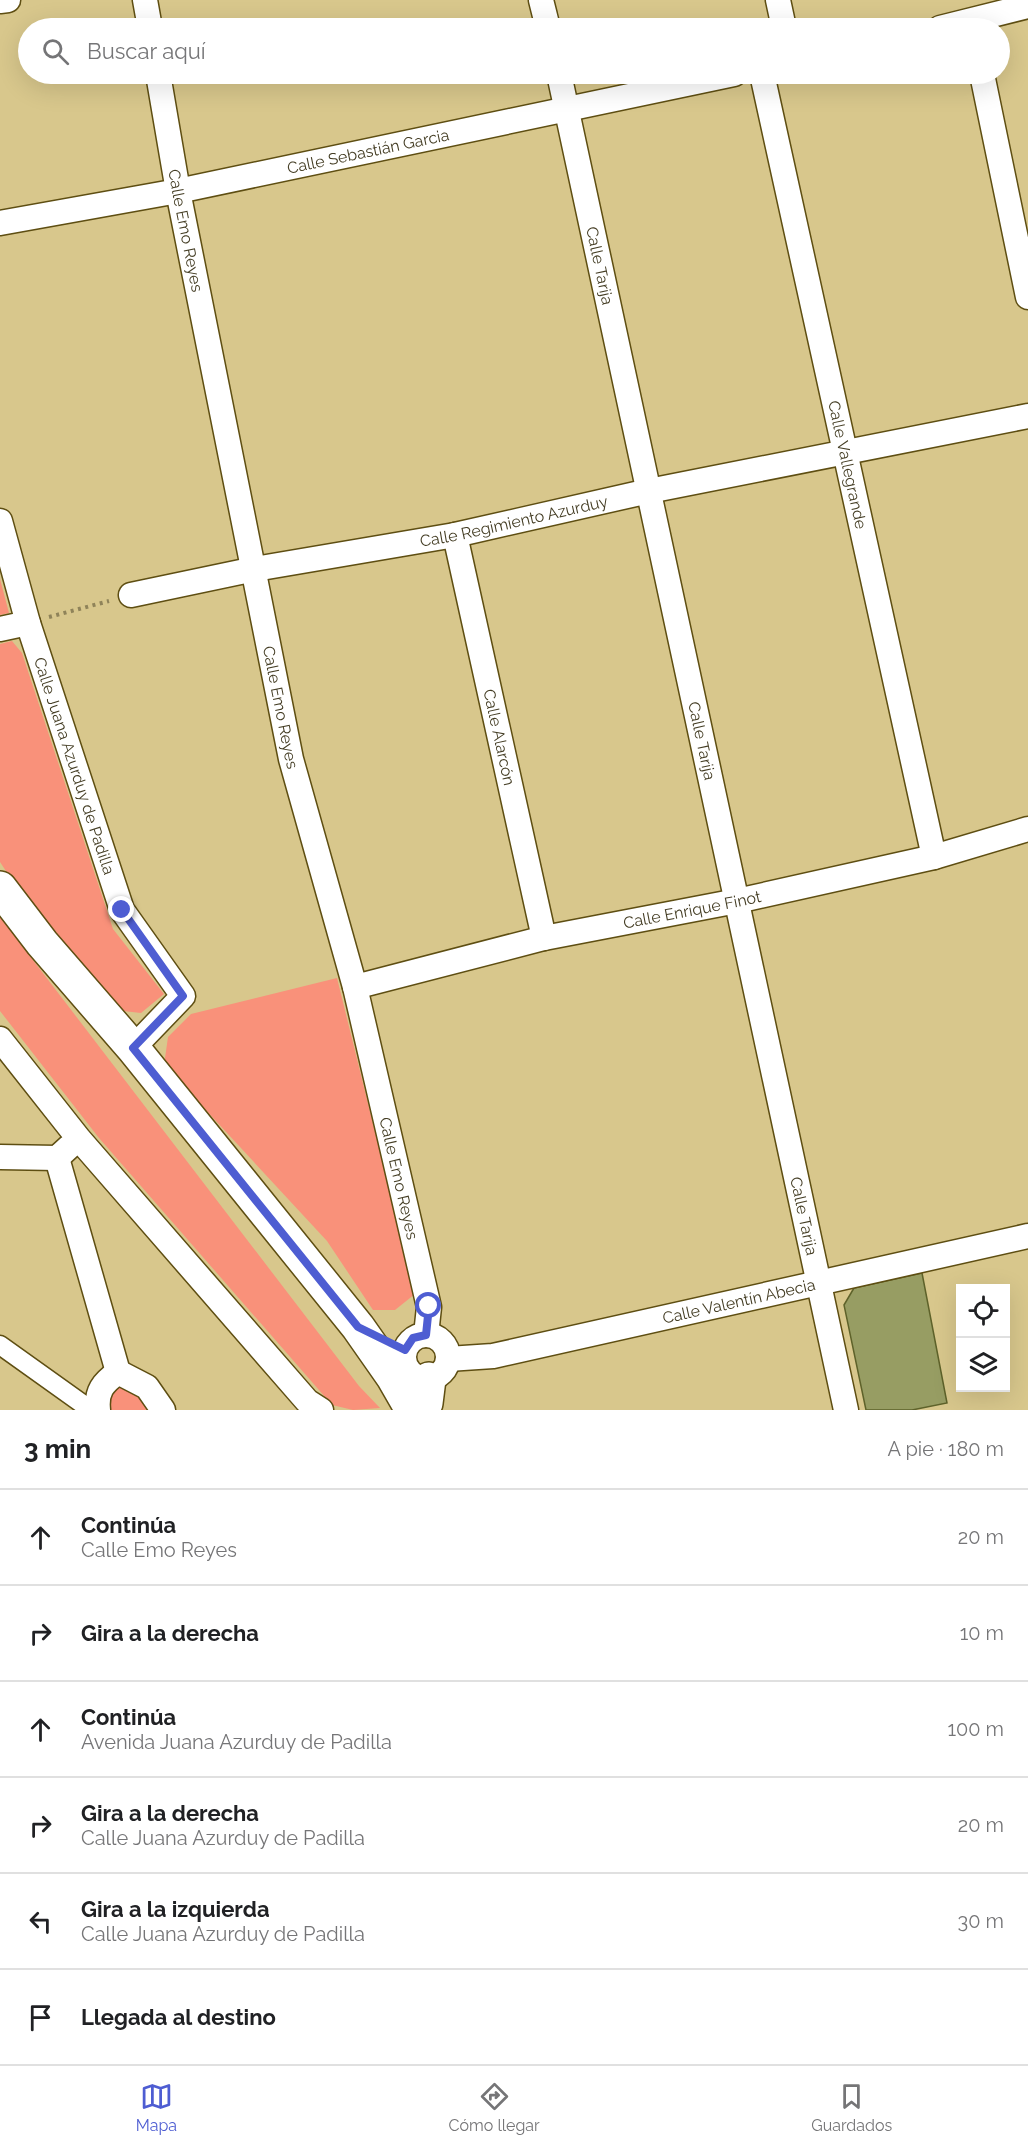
<!DOCTYPE html>
<html lang="es">
<head>
<meta charset="utf-8">
<style>
	:root { --surface:#fff; --page:#f6f6f6; --text:#202124; --muted:#757577; --line:#e0e0e0; --accent:#4e5dd2 }
	body { margin:0; font-family:Raleway,sans-serif; background:var(--page); color:var(--text) }
	.controls { position:absolute; right:18px; bottom:18px; display:grid; overflow:hidden; border-radius:0px; box-shadow:0 6px 24px #0002 }
	.controls button { width:54px; height:54px; display:grid; place-items:center; padding:0; border:0; border-bottom:2px solid var(--line); background:var(--surface); color:var(--text); font:30px sans-serif }
	.stop { position:absolute; width:18px; height:18px; margin:-14px; border:4px solid #4e5dd2; border-radius:50%; background:#fff }
	.stop.end { background:#4e5dd2; border-color:#fff; box-shadow:0 2px 6px #0008 }
	.list { margin:0; padding:0; list-style:none }
	h2 { display:flex; justify-content:space-between; align-items:center; height:78px; margin:0; padding:0 24px; font-size:26px }
	h2 small { font-size:20px; font-weight:400; color:var(--muted) }
	.list li { display:grid; grid-template-columns:39px 1fr auto; gap:18px; align-items:center; box-sizing:border-box; height:96px; padding:0 24px; border-top:2px solid var(--line) }
	.list b { display:block; font-size:22px; white-space:nowrap }
	.list p { margin:0; font-size:20px; white-space:nowrap; color:var(--muted) }
	.list em { font-size:20px; font-style:normal; color:var(--muted) }
	.icon { flex:none; width:33px; height:33px; fill:none; stroke:currentColor; stroke-width:2; stroke-linecap:round; stroke-linejoin:round }
	.map { position:relative; flex:none; width:1028px; height:1410px; overflow:hidden }
	.search { position:absolute; background:var(--surface); box-shadow:0 6px 24px #0002; left:18px; right:18px; top:18px; height:66px; display:flex; align-items:center; gap:15px; box-sizing:border-box; padding:0 21px; border-radius:33px; color:var(--muted); font-size:22px }
	.sheet { height:654px; background:var(--surface) }
	nav { display:flex; justify-content:space-around; align-items:center; box-sizing:border-box; height:84px; border-top:2px solid var(--line); background:var(--surface); font-size:16px; color:var(--muted) }
	nav a { display:grid; justify-items:center; gap:3px }
	nav .on { color:var(--accent) }
	.map>svg:first-child { display:block }
</style>
</head>
<body>
<div class="map">
<svg width="1028" height="1410" viewBox="0 0 1028 1410">
	<rect width="100%" height="100%" fill="#d8c78c"/>
	<!-- green -->
	<path fill="#f9917a" d="M0,579L9,613L0,615Z
		M12,641L22,653L113,929L164,994L141,1013L114,1010L23,897L0,862V644Z
		M0,917L359,1386L380,1408L353,1410L332,1405L99,1138L0,1011Z
		M337,978L415,1294L395,1310H373L327,1241L164,1065L168,1037L191,1014Z
		M126,1385L139,1392L151,1410H104L105,1394Z"/>
	<!-- building -->
	<path fill="#979d63" stroke="#5e622a" stroke-width="1.5" d="M922,1273L947,1403L912,1410H866L844,1305L854,1288Z"/>
	<g fill="none" stroke-linecap="round" stroke-linejoin="round">
		<defs>
			<path id="pedestrian" d="M0,1345L91,1410"/>
			<g id="minor">
				<path d="M145,0L150,28"/>
				<path d="M541,0L548,28"/>
				<path d="M778,0L784,28"/>
				<path d="M0,1L8,0"/>
				<path d="M940,28L1028,6"/>
				<path id="s1" d="M158,74L178,191L291,759L355,987L429,1307L426,1335"/>
				<path id="s2" d="M559,74L846,1410"/>
				<path id="s3" d="M762,74L934,857"/>
				<path d="M982,74L1028,297"/>
				<path id="s4" d="M0,223L178,191L734,74"/>
				<path id="s5" d="M0,521L28,623L122,910L183,996L133,1048"/>
				<path id="s6" d="M455,535L544,938"/>
				<path id="s7" d="M131,595L255,569L455,535L649,491L1028,416"/>
				<path d="M0,629L28,623"/>
				<path id="s8" d="M355,987L544,938L737,901L934,857L1028,829"/>
				<path d="M0,1039L79,1139L307,1401L321,1410"/>
				<path d="M0,1157L57,1158L69,1147"/>
				<path d="M57,1158L118,1372"/>
				<circle cx="426" cy="1357" r="22"/>
				<path id="s9" d="M448,1359L493,1356L1028,1236"/>
				<path d="M118,1372L147,1387L163,1410"/>
				<path d="M98,1410C96,1391 103,1383 118,1372"/>
			</g>
			<path id="primary" d="M0,888L42,943L133,1048L358,1327L393,1377L412,1410
				M420,1410L426,1403L429,1379"/>
		</defs>
		<!-- pedestrian casing -->
		<use href="#pedestrian" stroke="#5e4e12" stroke-width="21"/>
		<!-- minor casing -->
		<use href="#minor" stroke="#5e4e12" stroke-width="27"/>
		<!-- primary casing -->
		<use href="#primary" stroke="#5e4e12" stroke-width="36"/>
		<!-- path -->
		<path stroke="#8f8359" stroke-width="4" stroke-dasharray="3 4.5" stroke-linecap="butt" d="M49,617L109,601"/>
		<!-- pedestrian -->
		<use href="#pedestrian" stroke="#fff" stroke-width="18"/>
		<!-- minor -->
		<use href="#minor" stroke="#fff" stroke-width="24"/>
		<!-- primary -->
		<use href="#primary" stroke="#fff" stroke-width="33"/>
	</g>
	<g fill="none" stroke-linecap="round" stroke-linejoin="round">
		<!-- route -->
		<path stroke="#4e5dd2" stroke-width="8" d="M122,910L183,996L133,1048L358,1327L405,1350L413,1338L426,1335L429,1306"/>
	</g>
	<g text-anchor="middle" stroke-width="4.5" stroke-linejoin="round" paint-order="stroke">
		<!-- street labels -->
		<g font-size="16" fill="#443d24" stroke="#d8c78c">
			<text dy="6" stroke="none"><textPath href="#s4" startOffset="375">Calle Sebastián Garcia</textPath></text>
			<text dy="6" stroke="none"><textPath href="#s1" startOffset="159">Calle Emo Reyes</textPath></text>
			<text dy="6" stroke="none"><textPath href="#s2" startOffset="196">Calle Tarija</textPath></text>
			<text dy="6" stroke="none"><textPath href="#s3" startOffset="400">Calle Vallegrande</textPath></text>
			<text dy="6" stroke="none"><textPath href="#s7" startOffset="390">Calle Regimiento Azurduy</textPath></text>
			<text dy="6" stroke="none"><textPath href="#s1" startOffset="645">Calle Emo Reyes</textPath></text>
			<text dy="6" stroke="none"><textPath href="#s6" startOffset="207">Calle Alarcón</textPath></text>
			<text dy="6" stroke="none"><textPath href="#s2" startOffset="682">Calle Tarija</textPath></text>
			<text dy="6" stroke="none"><textPath href="#s5" startOffset="256">Calle Juana Azurduy de Padilla</textPath></text>
			<text dy="6" stroke="none"><textPath href="#s8" startOffset="346">Calle Enrique Finot</textPath></text>
			<text dy="6" stroke="none"><textPath href="#s1" startOffset="1131">Calle Emo Reyes</textPath></text>
			<text dy="6" stroke="none"><textPath href="#s2" startOffset="1168">Calle Tarija</textPath></text>
			<text dy="6" stroke="none"><textPath href="#s9" startOffset="297">Calle Valentín Abecia</textPath></text>
		</g>
	</g>
</svg>
<div class="controls">
<button><svg class="icon" aria-label="locate" viewBox="0 0 24 24"><circle cx="12" cy="12" r="6"/><path d="M12 2v4M12 18v4M2 12h4M18 12h4"/></svg></button>
<button><svg class="icon" aria-label="layers" viewBox="0 0 24 24"><path d="M12 4l9 5-9 5-9-5zM3 14l9 5 9-5"/></svg></button>
</div>
<div class="stop" style="left:429px;top:1306px"></div>
<div class="stop end" style="left:122px;top:910px"></div>
<div class="search"><svg class="icon" aria-label="search" viewBox="0 0 24 24"><circle cx="10" cy="10" r="6"/><path d="M15 15l6 6"/></svg>Buscar aquí</div>
</div>
<section class="sheet">
<h2>3 min<small>A pie · 180 m</small></h2>
<ul class="list">
<li><svg class="icon" aria-label="ahead" viewBox="0 0 24 24"><path d="M12 20V5M6 11l6-6 6 6"/></svg><div><b>Continúa</b><p>Calle Emo Reyes</p></div><em>20 m</em></li>
<li><svg class="icon" aria-label="right" viewBox="0 0 24 24"><path d="M7 20v-9h11M14 6l5 5-5 5"/></svg><div><b>Gira a la derecha</b></div><em>10 m</em></li>
<li><svg class="icon" aria-label="ahead" viewBox="0 0 24 24"><path d="M12 20V5M6 11l6-6 6 6"/></svg><div><b>Continúa</b><p>Avenida Juana Azurduy de Padilla</p></div><em>100 m</em></li>
<li><svg class="icon" aria-label="right" viewBox="0 0 24 24"><path d="M7 20v-9h11M14 6l5 5-5 5"/></svg><div><b>Gira a la derecha</b><p>Calle Juana Azurduy de Padilla</p></div><em>20 m</em></li>
<li><svg class="icon" aria-label="left" viewBox="0 0 24 24"><path d="M17 20v-9H6M10 6l-5 5 5 5"/></svg><div><b>Gira a la izquierda</b><p>Calle Juana Azurduy de Padilla</p></div><em>30 m</em></li>
<li><svg class="icon" aria-label="arrive" viewBox="0 0 24 24"><path d="M6 21V4h12l-3 4 3 4H6"/></svg><div><b>Llegada al destino</b></div></li>
</ul>
</section>
<nav>
<a class="on"><svg class="icon" aria-label="map" viewBox="0 0 24 24"><path d="M3 6l6-2 6 2 6-2v14l-6 2-6-2-6 2zM9 4v14M15 6v14"/></svg>Mapa</a>
<a><svg class="icon" aria-label="directions" viewBox="0 0 24 24"><path d="M12 3l9 9-9 9-9-9zM9 14v-3h6M13 9l2 2-2 2"/></svg>Cómo llegar</a>
<a><svg class="icon" aria-label="saved" viewBox="0 0 24 24"><path d="M7 4h10v16l-5-4-5 4z"/></svg>Guardados</a>
</nav>
</body>
</html>
